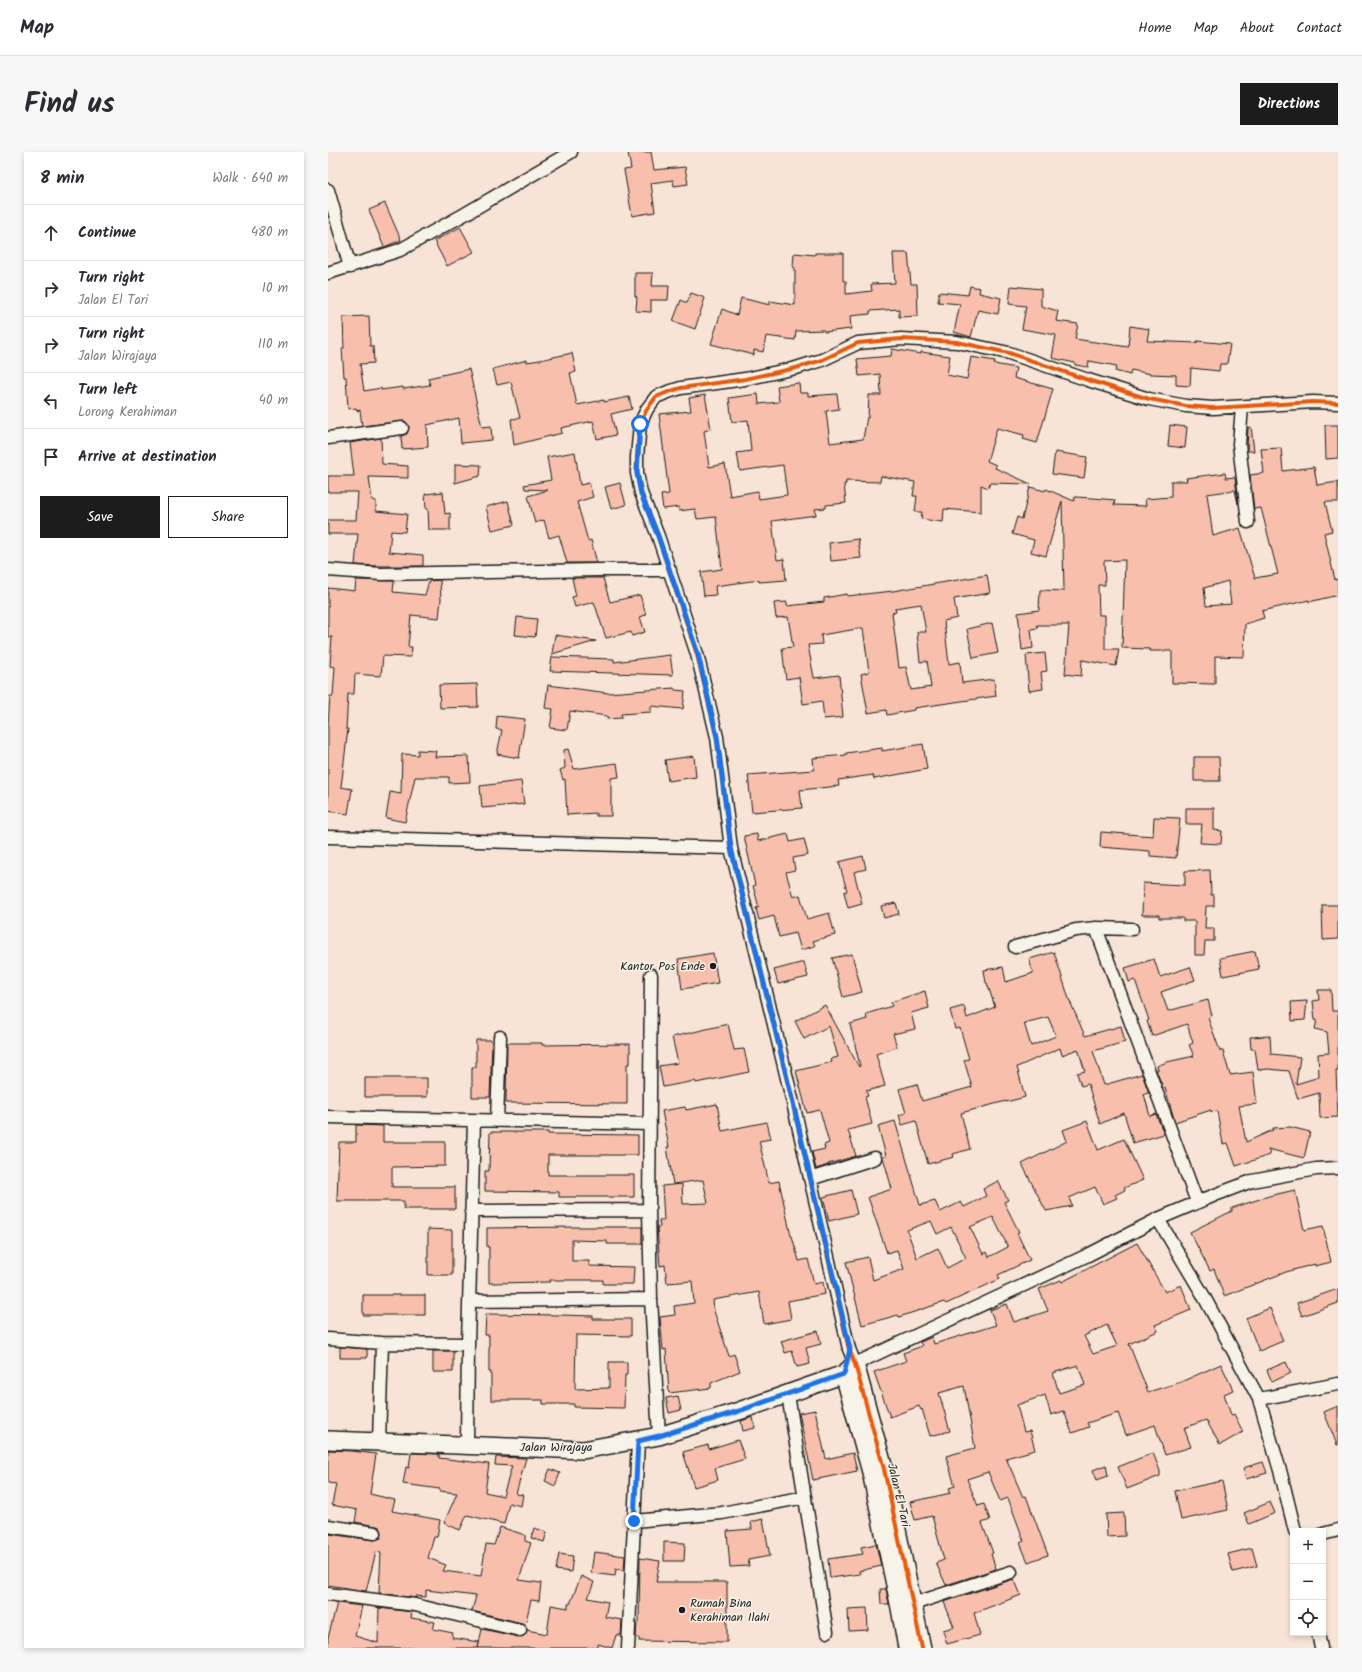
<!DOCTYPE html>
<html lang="en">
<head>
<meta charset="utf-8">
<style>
	:root { --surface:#fff; --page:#f7f7f7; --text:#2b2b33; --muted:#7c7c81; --line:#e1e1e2; --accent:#1c1c1c }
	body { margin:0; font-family:Kalam,sans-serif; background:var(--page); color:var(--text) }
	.controls { position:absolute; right:12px; bottom:12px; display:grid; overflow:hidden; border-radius:0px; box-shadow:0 2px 6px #0003 }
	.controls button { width:36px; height:36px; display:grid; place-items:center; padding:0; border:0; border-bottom:1px solid var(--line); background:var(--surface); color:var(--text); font:20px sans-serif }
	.stop { position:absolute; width:12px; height:12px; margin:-9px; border:3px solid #1a73e8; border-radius:50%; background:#fff }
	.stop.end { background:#1a73e8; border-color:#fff; box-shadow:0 1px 4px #0008 }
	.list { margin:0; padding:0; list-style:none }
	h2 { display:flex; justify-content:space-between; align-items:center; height:52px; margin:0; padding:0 16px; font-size:17px }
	h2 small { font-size:13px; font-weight:400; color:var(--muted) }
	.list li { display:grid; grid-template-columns:26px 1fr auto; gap:12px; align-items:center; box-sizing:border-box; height:56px; padding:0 16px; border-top:1px solid var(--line) }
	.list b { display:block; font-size:15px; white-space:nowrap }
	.list p { margin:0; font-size:13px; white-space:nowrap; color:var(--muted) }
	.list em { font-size:13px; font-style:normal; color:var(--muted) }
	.actions { display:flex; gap:8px; padding:12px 16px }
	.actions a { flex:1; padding:9px 0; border:1px solid var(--accent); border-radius:0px; text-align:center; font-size:14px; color:var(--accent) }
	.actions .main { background:var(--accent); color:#fff }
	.icon { flex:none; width:22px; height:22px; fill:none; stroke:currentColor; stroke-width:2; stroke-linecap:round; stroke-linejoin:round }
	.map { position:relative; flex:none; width:1010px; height:1496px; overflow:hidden; border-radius:0px }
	header { display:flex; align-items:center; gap:24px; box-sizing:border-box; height:56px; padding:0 20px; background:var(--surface); border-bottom:1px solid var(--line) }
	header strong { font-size:19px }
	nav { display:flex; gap:22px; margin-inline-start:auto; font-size:14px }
	.intro { display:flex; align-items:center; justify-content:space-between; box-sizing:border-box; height:96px; padding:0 24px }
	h1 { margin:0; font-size:28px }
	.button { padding:10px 18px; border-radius:0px; background:var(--accent); color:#fff; font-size:14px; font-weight:700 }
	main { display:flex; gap:24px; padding:0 24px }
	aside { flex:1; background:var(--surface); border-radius:0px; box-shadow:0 2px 6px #0003 }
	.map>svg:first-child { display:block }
</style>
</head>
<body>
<header>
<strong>Map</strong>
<nav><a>Home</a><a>Map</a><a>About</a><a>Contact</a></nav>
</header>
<div class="intro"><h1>Find us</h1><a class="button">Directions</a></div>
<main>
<aside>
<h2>8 min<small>Walk · 640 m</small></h2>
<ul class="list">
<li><svg class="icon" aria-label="ahead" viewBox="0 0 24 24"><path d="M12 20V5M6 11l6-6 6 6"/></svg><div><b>Continue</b></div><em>480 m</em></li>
<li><svg class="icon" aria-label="right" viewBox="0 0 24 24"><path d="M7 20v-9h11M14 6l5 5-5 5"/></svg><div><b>Turn right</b><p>Jalan El Tari</p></div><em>10 m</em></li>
<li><svg class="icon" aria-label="right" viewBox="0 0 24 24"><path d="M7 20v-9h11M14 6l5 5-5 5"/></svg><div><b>Turn right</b><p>Jalan Wirajaya</p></div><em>110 m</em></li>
<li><svg class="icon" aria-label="left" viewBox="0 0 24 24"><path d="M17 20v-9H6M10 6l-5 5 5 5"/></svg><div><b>Turn left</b><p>Lorong Kerahiman</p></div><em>40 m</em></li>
<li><svg class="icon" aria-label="arrive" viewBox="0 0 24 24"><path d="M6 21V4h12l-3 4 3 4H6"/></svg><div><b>Arrive at destination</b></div></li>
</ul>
<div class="actions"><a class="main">Save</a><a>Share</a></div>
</aside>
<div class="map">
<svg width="1010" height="1496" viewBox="0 0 1010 1496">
	<rect width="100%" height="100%" fill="#f7e4d6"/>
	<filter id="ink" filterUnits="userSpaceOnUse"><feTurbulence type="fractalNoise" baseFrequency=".025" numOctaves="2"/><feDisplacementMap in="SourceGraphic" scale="8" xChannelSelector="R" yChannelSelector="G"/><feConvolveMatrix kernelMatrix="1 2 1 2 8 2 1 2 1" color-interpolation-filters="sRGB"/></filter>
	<g filter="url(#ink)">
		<!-- building -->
		<path fill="#f8c0ac" stroke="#1c1c1c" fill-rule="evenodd" d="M300,0H323L326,18L357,15L360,32L346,34L345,28L323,31L327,60L304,64L296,18L303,17Z
			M57,51L73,88L56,95L41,58Z
			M132,75L146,100L119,114L106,89Z
			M466,101L487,103V101H515V129H518V142L544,139L543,132L567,131L565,101H580L583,132H589L590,164L571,165V157L542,159V162L522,164L523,177L496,180V178L468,179L467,188L438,184L435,200L426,198V203L383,192L394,157L409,163L413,146L442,153V149L467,153V116L465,115Z
			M307,121H325L324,134H341L340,148H323V160L308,159L309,145L307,144Z
			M642,134L652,136L651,141L673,146L670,162L650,158L643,185L626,180L632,152L610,150L611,140L640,143Z
			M683,134L713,137V154L730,159L728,169L750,172L747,187L800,195L802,174L821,177L819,189L869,191V189L902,192L899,212H892L891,219L863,216L862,234L848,233V223L823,222L803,218L802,223L787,219L789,214L761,209L760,215L747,213V211L724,206L728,183L694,177L698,154L681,152Z
			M363,141L377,146L367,177L345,169L353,148L359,151Z
			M41,164L42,194H45L46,211L32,212L36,239L53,236V238L75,235V237L102,233L100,226L141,217L154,275L163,274L164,288L133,291L131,266L99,273L100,295L74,297L73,284L79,282L81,275L77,269L34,274L32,258L29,259L28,256L20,257L18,225H16L14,196H16L15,165Z
			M564,197L593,202V200L622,204L619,223L639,227L643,205L667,209L666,212L688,216L686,226L725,237L709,291L695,287L696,283L669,276L659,309L668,313L667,316L703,332L662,331L660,336L653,333V360L616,357L615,370L593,367L594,360H587L589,344H585L587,330L553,324L552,330L518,329V332H516L518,351L498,353V356L487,357L488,363L444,369L449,408L456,407L458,428L431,430V428L387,434L388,443L376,444L373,420L394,417L388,365L369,367L367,357L351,359V355L335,357L333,343L341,342L331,262L363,259L361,246L377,243L383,277L376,279L381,315L397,312L402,344L430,339L431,347L459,343L455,313L412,319L409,301L423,299L420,268L404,270L401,246L430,242L431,252L451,250L449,234L471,231L472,241H480V244L509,242L511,257L498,259L502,291L535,287L539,265L540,266L541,243H553L552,222L531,224L529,207L563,204Z
			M244,201L248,220L242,221L249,253L276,248V250L301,245L304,257L283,262L288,283L269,287L265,269L233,276L234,281L186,293L183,267L192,266L183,230L169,233L165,217L199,208V210L212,208Z
			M842,273L859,275L857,296L840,294Z
			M997,273H1010V306L998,307Z
			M923,275L926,299H919L920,276Z
			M53,286L54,312L80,314V326L41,325L44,348L48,349V359L79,362L77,380L63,379L61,400L95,403V414H53L27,413L30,382H0V368H28L30,340H0V324H26L22,291Z
			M953,296L955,319L986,315L989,333L1010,330V350H997L1004,379L996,381L1007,428L1010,427V443L981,450V448L934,459L936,466L917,472L916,505L887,504V532L844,531V499H822V497L794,496L797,408L776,409L777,433H770L771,463H777V497H791L788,514L754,508L753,524L737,522L741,473H709L710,476L703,477L705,496L694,498L690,461L711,458L712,438L736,439L734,349L718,404L703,400L706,388L684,382L689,365L694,367L702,335L717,339L718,337L746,349L747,345L765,346L787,348L786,353L818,354L817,347L843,345V329H859L858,326L897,321L898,326L907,325L910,352L907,338L879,342L885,384L912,376L927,426L950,422L933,356L926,357L922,323L936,321L933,297ZM900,429L903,452L878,454L876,436Z
			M247,300L252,333L261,331L265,345L249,350L260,389L263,388L269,411H239L231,383L221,386L216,368L207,371L200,344L220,338L197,337L196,333L223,328L219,305Z
			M727,300L759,305L756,326L724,322Z
			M127,312L153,313L152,324L127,331Z
			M292,331L298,353L283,357L277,335Z
			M115,340L117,362L122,361V378H101L100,357H98L97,342Z
			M180,349L186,373L164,378L158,355Z
			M530,387L533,406L503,409L501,391Z
			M659,423L662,441L626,447L629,466L616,469L621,512L632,510L634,531L666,527L668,544L586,556V558L559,563L558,558L540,561L533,522L541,520L535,476L493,483L494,492L480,493L486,526L511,523L515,565L496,567L494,549L475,552L471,525L458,527L454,496L465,495L460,465L448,466L446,451L459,450V454L496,450V446L519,442V444L565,439ZM593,452L598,480H589L592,510L599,509L603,535L583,538L578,515L571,516L564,461L568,460L567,456Z
			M244,426H275L282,450L312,443L318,463L312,465L317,480L304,484L303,480L278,486L266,450L247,455L244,445L248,444Z
			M28,428L66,429L65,440L97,443L101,429L112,428L113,447L111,466L83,463L80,495H84L83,505L55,504L53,524L27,522L26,542H20L18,577H20L13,635L24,637L20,662L0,659V573L2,544H5L7,515L2,514L4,485H0V436L27,439Z
			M189,465L209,467L207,485L187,483Z
			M664,471L670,501L645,506L639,477Z
			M227,483L268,489L224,502Z
			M717,501L719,519L713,520L715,537L701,539L698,503Z
			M342,503L345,523L222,519L224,505L286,507V510Z
			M149,532L150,555L112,556L111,533Z
			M220,533L280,541L346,536L347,538L357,539L355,557L323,554V560L293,562L294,566L279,567V564L242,559L239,578L222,576L225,557L217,556Z
			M169,564L197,567L191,606L169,602L174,578L168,577Z
			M595,592L599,617L546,627L545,623L510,628L511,634L472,638L474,656L424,660L420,623L486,618L485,606L518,603V601L554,596V599Z
			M240,597L246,617L289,611L291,625L283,626V664H268V661L239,663L237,627L235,628L232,618L237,616L236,598Z
			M90,598L108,599L107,605L141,604L142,630L121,631V625H87L77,670L58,666L62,640L73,642L74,602L90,603Z
			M366,604L368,625L340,629L337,608Z
			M866,605H891L892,629H866Z
			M193,629L196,652L154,656L152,634Z
			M858,656H886V678L894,679L893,692L872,691L874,672H858Z
			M826,665L852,666L848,706L822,704V699L772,695L773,680L825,684Z
			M429,682L430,689L460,682L462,690L476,687L480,703L465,706L467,718L458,720L465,745L472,743L479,767L501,761L507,783L485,789L487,794L473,798L468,781L451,785L446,764L431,768L428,756L431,755L425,734L427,733L416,684Z
			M535,704L538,717L526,720L534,752L520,756L516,740L519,739L511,710Z
			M882,718L883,743H886V754H878L877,776H886V789H877L876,803H867V769H855V766H831V763H814L815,731L857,733V719Z
			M568,751L571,762L556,766L553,754Z
			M994,753H1010V787L995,788Z
			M927,799L931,817L895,824L892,806Z
			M726,800L741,847L757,884L793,874L797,890L765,899L776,933L814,922L821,941L816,942L822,964L828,962L836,982L805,991L796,961L772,972L760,932L753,934L749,921L757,919L750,897L734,903L732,896L689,915L697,945L678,950V949L633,961L642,997L625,1002L626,1005L600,1012L588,969L574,973L571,963L578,961L571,937L589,932L594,949L644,935L636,908L641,907L632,876L627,877L622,858L636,854L639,866L667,855L659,831H658L656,818L675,815L678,830L705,821L701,807ZM720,865L728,884L703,894L696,871Z
			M385,801L390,831L354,837L350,807Z
			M524,802L534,840L515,845L504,806Z
			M826,807L832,825L862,815L867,828L833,840L840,859L880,848L884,864L880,866L892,899H895L902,923L925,920L929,952L911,954L918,990L945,978V976L962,975L982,980L976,1006L940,997L942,1003L908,1014L900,991L895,992L889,959L883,960V958L847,970L837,936H835L828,918H830L829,914L839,910L866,904L861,893L865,891L859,872L824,884L819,869L821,868L807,828L801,830L797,816Z
			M476,810L480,825L450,832L446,818Z
			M990,838H1003L1004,859H1010V919H1008L1010,965L992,966L991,941L970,947L961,919L940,917L930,918L927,897H923L922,885L942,884L943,902L972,905L968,932L991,925L990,902L1001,901L999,880L987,877L989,868H987L985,849L991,848Z
			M597,839L601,856L583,861L587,877L565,882L569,895L548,902L557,934L538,939L540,944L537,945L544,972L520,978L528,1004L500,1012V1013L488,1017L484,1000L497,997L496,993L501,991L492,958L479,961L468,919L504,910L503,907L510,905L501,874L476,887L467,869L497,853L531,915L532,914L522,872L539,867L538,862L564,854L563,850Z
			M979,849L977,868L964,869L963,850Z
			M400,872L406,898L416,897L421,920L368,931L367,929L335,935L331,914L350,911L344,885Z
			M148,888H163L164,891L162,945H144V915H148Z
			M179,891H214V893L302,892V912H299V952L178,951Z
			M37,926H99V945H37Z
			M389,952L394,979L439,970L443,987L431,989L441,1031L451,1029L463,1084H464L471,1109L480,1107L486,1132L495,1130L497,1142L460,1149L463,1167L436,1172L431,1140L385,1148L386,1159L401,1204L406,1202L412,1219L383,1231V1236L341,1241L338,1197L335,1198L332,1165L347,1163L346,1154L366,1151L364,1129L339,1131L337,1113L332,1114L329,1075H332L331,1068H336L334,1034L354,1032L355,1052L380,1051L375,1028L345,1032L339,995H341L334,959L357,955L358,958Z
			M567,969L592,1053L607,1049L612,1060L633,1050L636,1055L658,1044L655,1037L670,1029L680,1048L676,1050L691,1080L689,1081L702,1108L670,1123L672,1127L618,1152L616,1150L571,1165L570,1163L534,1173L518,1110L540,1105L545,1128L576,1117L569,1098L559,1101L540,1045L564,1037L555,1005L558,1004L550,974ZM665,1065L680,1095L661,1105L659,1100L655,1102L642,1075ZM603,1069L609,1082L623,1075L638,1106L619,1116L610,1096L589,1106L579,1078Z
			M759,969L770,998L796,987L815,1028L796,1036L797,1038L787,1043L789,1046L775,1052L767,1035L741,1046L744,1054L718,1059L694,1012L739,989L735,978Z
			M28,973L55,974V990H117V1014L64,1015V1035H127V1057H76V1049H9L11,990H28Z
			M162,980H220V982L310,983V1003H220V1023H306V1045H231V1040L157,1039V1019H161Z
			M523,1038L529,1062L501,1069L495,1045Z
			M967,1038L976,1078L995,1074L1003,1110L987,1114V1112L958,1120L896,1144L886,1117L882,1119L862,1080L904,1059V1056L941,1044Z
			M250,1075H314V1092H279V1089L244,1088V1109H261V1114L306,1115L305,1132H275V1128H222V1130L161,1131V1095H159V1076Z
			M100,1077L124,1078V1123H100Z
			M809,1091L837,1140L853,1133L863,1158L827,1173L830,1179L801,1192L820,1240L853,1230L893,1212L905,1238L896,1242L903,1263L906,1262L915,1280L892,1293L878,1268L856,1276L863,1295L837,1303L827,1273L798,1283L790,1261L759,1271L761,1275L744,1281L736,1259L723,1263L717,1243L689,1253L696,1280L702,1279L707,1298L678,1306L695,1345L698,1344L720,1403L700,1410L692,1391L696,1389L680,1346L672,1349L660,1320L639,1327L650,1354L656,1352L662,1368L654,1371L665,1401L663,1402L668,1417L618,1433L608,1411L616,1408L604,1364L587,1368L582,1350L623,1341L621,1336L627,1334L618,1304L647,1296L636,1234L611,1241L622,1279L602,1284L594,1257L593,1258L591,1254L562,1265L546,1220L578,1209L575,1201L594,1194L592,1190L595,1189L604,1185L606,1192L668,1173L662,1158L679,1152L686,1170L720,1159L711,1137L733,1128L734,1130ZM779,1173L789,1194L765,1202L756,1184ZM750,1213L757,1233L731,1241L725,1221Z
			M1010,1137V1151L974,1164L969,1151Z
			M35,1143H97V1163H35Z
			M942,1156L955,1189L931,1199L918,1166Z
			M158,1162L233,1163L265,1164V1167H303V1184L248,1183L247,1237L281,1236V1210H299V1223H297L296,1256L246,1255V1252H215V1248H163V1220H161V1183H157Z
			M490,1179L493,1192L478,1196L482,1212L469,1215L464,1199L457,1201L453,1189Z
			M12,1195L39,1197V1206H12Z
			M105,1199H125V1220H105Z
			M958,1210L963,1221L944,1230L939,1218Z
			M350,1244L353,1258L341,1261L338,1246Z
			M1010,1254V1293H1009L996,1260Z
			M487,1258L498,1307L525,1301L529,1319L485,1328L471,1261Z
			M425,1265L427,1276L415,1279L413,1269Z
			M410,1288L417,1307L387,1316L390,1328L366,1335L355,1300L380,1293L381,1297Z
			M0,1298L24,1299L48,1302L42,1342L67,1348L64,1359L112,1368L109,1385H106L100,1406L118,1413L115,1419L153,1424L158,1392L166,1393L172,1375L197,1383V1389L203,1391L191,1428L213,1431L211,1449L203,1448L197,1473L194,1471L144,1459L148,1444L98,1438V1445L88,1444V1446L51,1441L53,1401L48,1400L38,1439L0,1433V1382L46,1388L53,1386L54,1382L52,1375L48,1374L27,1370L29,1358L4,1353L8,1332L0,1331Z
			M83,1301L111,1302V1306L161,1312L157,1340L175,1344L184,1314L167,1313L168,1305L198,1306L188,1342L195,1343L193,1354L181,1351L176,1372L139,1363L132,1378L116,1371L129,1341L112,1339V1337L75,1332L78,1315L81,1316Z
			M825,1301L832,1319V1324L799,1337L790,1315Z
			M935,1310L939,1321L918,1327L915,1316Z
			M778,1313L780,1324L769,1328L765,1318Z
			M222,1317L232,1321L227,1334L217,1329Z
			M894,1329L900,1358L853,1368L847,1339Z
			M942,1350L947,1361L921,1372L916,1361Z
			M796,1361L797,1384L779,1385L778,1362Z
			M435,1367L442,1404L420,1408L421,1414L402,1415L399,1379L424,1377L423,1370Z
			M206,1376L219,1380L216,1390L203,1386Z
			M336,1390L357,1391L356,1409H336Z
			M548,1392L553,1414L531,1419L532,1422L502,1426L500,1407L535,1402L533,1395Z
			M924,1396L929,1414L905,1420L900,1402Z
			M266,1400L297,1404L296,1418L288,1417L287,1424L263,1421Z
			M231,1402L245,1404L243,1420L228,1418Z
			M312,1406L332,1409L328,1430H399V1490L311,1489V1486L308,1485L309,1470H311Z
			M253,1424L266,1430L260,1446L280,1450L277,1465L294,1468L293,1483H288L284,1496L270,1492V1496H150L154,1477L191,1485L197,1483L199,1478L219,1482L223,1453L240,1456V1452H242Z
			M686,1427L693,1443L646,1461L652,1483L619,1492L615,1478L626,1475L616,1450Z
			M552,1437H558L561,1452H553Z
			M9,1451L34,1454L27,1484L50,1491L51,1456L84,1460L83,1466L107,1470L105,1477L125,1481L124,1486L151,1490L150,1496H0V1486Z
			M539,1456L540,1478L521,1479L520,1457Z"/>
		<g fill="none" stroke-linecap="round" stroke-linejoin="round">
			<defs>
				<path id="street" d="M0,38L22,115
					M0,121L72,98L137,62L243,0
					M1010,251L985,250L885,256L858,254L821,247L760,228L681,201L629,190L573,187L530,191L494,208L468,216L417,227L353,236L340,240L328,245L319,257L312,272L309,305V321L313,341L330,384L369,502L389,585L403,696L465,951L521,1197L527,1212L760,1103L830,1067L887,1043L924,1029L988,1017L1010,1016
					M914,255L911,292L920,370
					M0,286L74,276
					M0,418L53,422L270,418H342
					M0,685L403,696
					M768,776L869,1050
					M687,795L748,778L768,776L804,777
					M323,823L321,1058L323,1147L331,1284
					M0,965L322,972
					M169,969L172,885
					M482,1027L547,1006
					M145,1059L321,1058
					M830,1067L874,1141L931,1247L953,1322L967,1379
					M142,1149L323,1147
					M0,1187L54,1191L140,1192
					M460,1243L499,1480
					M931,1247L1010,1232
					M51,1289L54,1191
					M139,1293L140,1192L146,968
					M306,1369L394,1361L477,1345
					M0,1374L47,1381
					M995,1382L1010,1378
					M0,1442L87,1453L192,1478
					M585,1452L683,1420
					M990,1481L993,1496
					M300,1496L310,1289"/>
				<path id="secondary" d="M516,1222L543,1320L572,1456L579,1496
					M0,1288L255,1298L331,1284L411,1259L516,1222L527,1212L556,1317L594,1496"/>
			</defs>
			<!-- street casing -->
			<use href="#street" stroke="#1c1c1c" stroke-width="15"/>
			<!-- secondary casing -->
			<use href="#secondary" stroke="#1c1c1c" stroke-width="20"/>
			<!-- street -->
			<use href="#street" stroke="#f7f3e8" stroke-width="12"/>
			<!-- secondary -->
			<use href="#secondary" stroke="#f7f3e8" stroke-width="17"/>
			<defs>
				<path id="cycleway" d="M594,1496L556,1317L527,1212L521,1197L465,951L403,696L389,585L369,502L330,384L313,341L309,321V305L312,272L319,257L328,245L340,240L353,236L417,227L468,216L494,208L530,191L573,187L629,190L681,201L760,228L821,247L858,254L885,256L985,250L1010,251"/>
			</defs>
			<!-- cycleway casing -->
			<use href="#cycleway" stroke="#f7f3e8" stroke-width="6"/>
			<!-- cycleway -->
			<use href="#cycleway" stroke="#e8590c" stroke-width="4"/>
		</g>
	</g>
	<g fill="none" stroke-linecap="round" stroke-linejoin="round" filter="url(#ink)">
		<!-- route -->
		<path stroke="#1a73e8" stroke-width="5" d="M306,1369L310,1289L331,1284L411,1259L516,1222L522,1197L465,951L403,696L389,585L370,502L330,384L313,342L309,321L312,272"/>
	</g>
	<!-- markers -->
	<g fill="#1c1c1c" stroke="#f7f3e8" stroke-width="1.5">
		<circle cx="385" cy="814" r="4"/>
		<circle cx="354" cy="1458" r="4"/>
	</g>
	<g text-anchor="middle" stroke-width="3" stroke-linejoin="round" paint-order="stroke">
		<!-- poi labels -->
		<g font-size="12" fill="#1c1c1c" stroke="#f7f3e8" text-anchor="end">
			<text x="377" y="818">Kantor Pos Ende</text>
			<text x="362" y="1455" text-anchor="start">Rumah Bina<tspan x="362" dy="14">Kerahiman Ilahi</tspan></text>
		</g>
		<!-- street labels -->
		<g font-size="12" fill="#1c1c1c" stroke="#f7f3e8">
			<text x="228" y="1299">Jalan Wirajaya</text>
			<text transform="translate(571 1343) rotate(77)" y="4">Jalan El Tari</text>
		</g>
	</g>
</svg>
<div class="controls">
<button>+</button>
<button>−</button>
<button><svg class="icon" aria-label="locate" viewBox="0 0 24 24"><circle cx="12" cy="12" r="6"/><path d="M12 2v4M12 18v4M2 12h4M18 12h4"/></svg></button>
</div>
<div class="stop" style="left:312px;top:272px"></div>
<div class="stop end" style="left:306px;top:1369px"></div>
</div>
</main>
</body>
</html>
